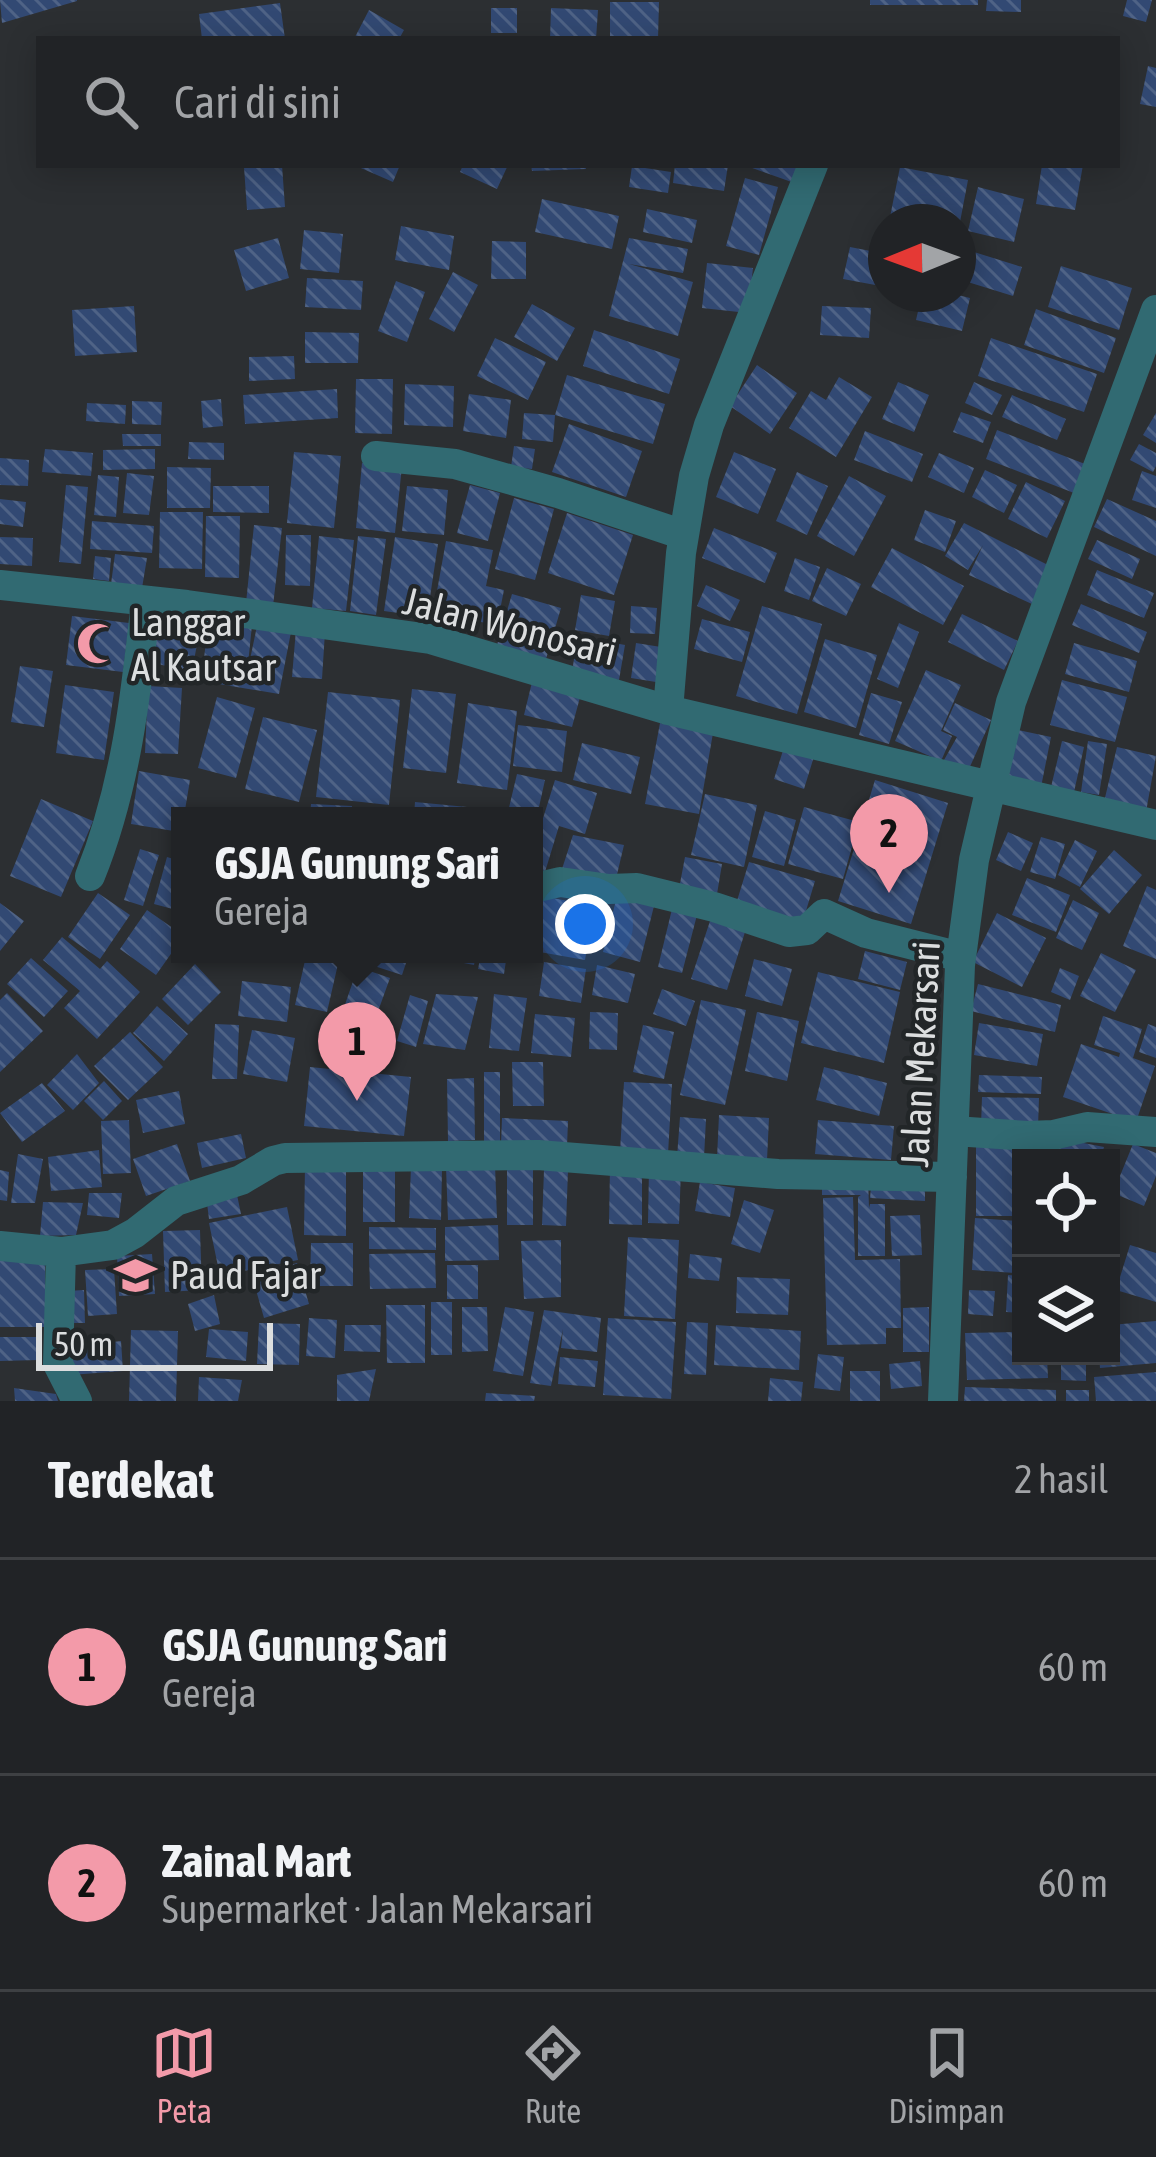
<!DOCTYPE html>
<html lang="id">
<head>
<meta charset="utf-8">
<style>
	:root { --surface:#212326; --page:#2d2f32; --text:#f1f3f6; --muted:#a2a4a7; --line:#3e4043; --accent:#f39aa9 }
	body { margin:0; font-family:"Asap Condensed",sans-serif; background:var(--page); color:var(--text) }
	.controls { position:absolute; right:36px; bottom:36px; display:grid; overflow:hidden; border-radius:0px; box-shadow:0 6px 30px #0003 }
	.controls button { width:108px; height:108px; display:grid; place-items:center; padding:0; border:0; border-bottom:3px solid var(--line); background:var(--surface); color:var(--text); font:60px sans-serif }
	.compass { position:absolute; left:868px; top:204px; width:108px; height:108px; border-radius:50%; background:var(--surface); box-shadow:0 6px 30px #0003; rotate:269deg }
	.scale { position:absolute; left:36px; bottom:30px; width:237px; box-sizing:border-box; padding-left:12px; border:6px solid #dcdedf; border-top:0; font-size:33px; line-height:42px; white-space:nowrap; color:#dcdedf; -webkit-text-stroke:9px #222628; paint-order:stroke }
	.you { position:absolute; left:585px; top:924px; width:42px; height:42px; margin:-30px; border:9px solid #fff; border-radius:50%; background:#1a73e8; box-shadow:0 0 0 18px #1a73e833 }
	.badge { display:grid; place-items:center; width:78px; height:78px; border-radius:50%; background:var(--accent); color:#111; font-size:39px; font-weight:700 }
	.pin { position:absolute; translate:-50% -99px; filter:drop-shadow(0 3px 6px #0008) }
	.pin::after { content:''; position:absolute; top:63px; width:42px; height:36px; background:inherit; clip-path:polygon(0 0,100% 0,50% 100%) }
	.popup { position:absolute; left:171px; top:807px; width:372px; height:156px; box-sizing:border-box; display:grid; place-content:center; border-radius:0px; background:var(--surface); filter:drop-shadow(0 3px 9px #0005); font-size:39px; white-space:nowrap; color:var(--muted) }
	.popup b { font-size:45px; color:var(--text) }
	.popup::after { content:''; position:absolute; left:50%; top:100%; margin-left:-24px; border:24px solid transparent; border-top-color:var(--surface) }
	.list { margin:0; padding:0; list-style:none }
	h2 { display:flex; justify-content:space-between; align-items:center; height:156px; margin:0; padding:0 48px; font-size:51px }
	h2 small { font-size:39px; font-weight:400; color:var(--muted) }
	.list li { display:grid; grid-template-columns:78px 1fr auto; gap:36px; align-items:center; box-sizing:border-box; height:216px; padding:0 48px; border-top:3px solid var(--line) }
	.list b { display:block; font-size:45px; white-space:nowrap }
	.list p { margin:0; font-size:39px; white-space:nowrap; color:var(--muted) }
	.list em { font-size:39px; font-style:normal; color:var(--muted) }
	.icon { flex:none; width:66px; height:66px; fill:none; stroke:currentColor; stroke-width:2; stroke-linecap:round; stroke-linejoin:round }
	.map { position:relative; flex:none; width:1156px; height:1401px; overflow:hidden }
	.search { position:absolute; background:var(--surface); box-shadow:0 6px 30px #0003; left:36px; right:36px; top:36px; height:132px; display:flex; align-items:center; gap:30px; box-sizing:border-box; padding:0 42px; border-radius:0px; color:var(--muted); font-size:45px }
	.sheet { height:588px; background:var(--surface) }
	nav { display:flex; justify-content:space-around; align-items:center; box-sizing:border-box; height:168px; border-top:3px solid var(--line); background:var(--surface); font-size:33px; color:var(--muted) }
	nav a { display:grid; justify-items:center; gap:6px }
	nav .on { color:var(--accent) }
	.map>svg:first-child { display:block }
</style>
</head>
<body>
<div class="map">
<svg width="1156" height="1401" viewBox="0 0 1156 1401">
	<defs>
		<pattern id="building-back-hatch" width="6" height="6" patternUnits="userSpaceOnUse" patternTransform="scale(3)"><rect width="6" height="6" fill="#324973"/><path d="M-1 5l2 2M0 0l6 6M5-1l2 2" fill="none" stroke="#4f6386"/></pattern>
	</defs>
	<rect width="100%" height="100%" fill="#2c2f32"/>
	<!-- building -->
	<path fill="url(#building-back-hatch)" d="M0,0H77V1L2,23Z
		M870,0H978V5H870Z
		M987,0H1021V12L986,11Z
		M1127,0H1152L1146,22L1123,16Z
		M610,2H659L658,39H610Z
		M280,3L285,39H202L199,14Z
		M491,8H517V33H491Z
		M551,8L598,10L596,39H550Z
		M369,10L404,30L399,39H354Z
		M1148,66L1156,68V107L1140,104Z
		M277,165H282L285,207L247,210L244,167Z
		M354,165H400L393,182Z
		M463,165H508L497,189L460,172Z
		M531,165H586V169L532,171Z
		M675,165H728L724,191L673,183Z
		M744,165H807L800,185Z
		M1042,165H1083L1075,210L1036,204Z
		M632,166L671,172L668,193L629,187Z
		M900,167L968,180L960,222H889Z
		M745,178L778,187L759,255L726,246Z
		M978,187L1024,199L1014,242L968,231Z
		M542,199L619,216L612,249L535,232Z
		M647,209L697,220L692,243L643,232Z
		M401,226L454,236L449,270L395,260Z
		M304,230L343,234L339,273L300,269Z
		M278,238L289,278L246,291L234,250Z
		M629,238L688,249L683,273L629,264L693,282L678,336L609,316Z
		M492,241L526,242V279H491Z
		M850,247L886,254V287L843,279Z
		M958,247L1022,267L1013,296L958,279Z
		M707,263L753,268L748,313L702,308Z
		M1061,266L1132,288L1119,330L1048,307Z
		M453,272L478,285L454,332L429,319Z
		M307,278L363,281L361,310L305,307Z
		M396,281L425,292L407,342L378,331Z
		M922,294H954L970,298L962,331L916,320Z
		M532,304L575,328L557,361L514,337Z
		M134,306L137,352L75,356L72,310Z
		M822,306L871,308L869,338L820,335Z
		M1036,309L1116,338L1104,373L1024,345Z
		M594,330L680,359L669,394L583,366Z
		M305,332L359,333L358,363H305Z
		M495,338L546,362L528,400L477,376Z
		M991,338L1097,374L1084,412L978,376Z
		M294,356L295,379L249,381V357Z
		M757,365L797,393L770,434L730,406Z
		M567,375L665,404L653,444L555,415L553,442L522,439L524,413L555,415Z
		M839,377L872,397L836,457L789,428L811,391L826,400Z
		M356,379H393L392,434L355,433Z
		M898,382L929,395L914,432L882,419Z
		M974,382L1002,395L992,415L965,403Z
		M405,384L454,386L453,427L404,425Z
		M337,389L338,418L245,424L243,395Z
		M469,394L511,400L506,438L463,431Z
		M1012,395L1066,419L1057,440L1002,417Z
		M221,399L223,426L203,428L201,401Z
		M132,401L162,402L161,425L132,424Z
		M87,403L126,405L125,424L86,421Z
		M961,412L991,422L983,443L953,432Z
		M1156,413V443L1143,435Z
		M569,424L642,451L626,497L552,472Z
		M997,430L1085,464L1074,493L986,459Z
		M865,431L923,454L912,482L854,460Z
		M122,434H161V446H123Z
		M189,442L224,443V460L188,459Z
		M1139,444L1156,453V466L1153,472L1130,460Z
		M514,446L535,449L532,469L511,467Z
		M45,449L93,453L91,476L42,472Z
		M155,449V469L103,470V450Z
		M294,452L341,456L334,528L287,523Z
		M734,452L776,469L758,514L716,497Z
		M939,453L974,468L964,493L928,477Z
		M0,458L29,460L28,486L0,485Z
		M362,463L402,466L395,533L356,528Z
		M167,467L211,468L210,508H167Z
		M985,470L1017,485L1004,513L972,497Z
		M1142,471L1156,476V508L1132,500Z
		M797,472L828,486L807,535L776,521Z
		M127,473L154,476L149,515L123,513Z
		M98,475L119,477L116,517L94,515Z
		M849,476L886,496L854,556L817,536Z
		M1026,482L1065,501L1047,538L1008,519Z
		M66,485L88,487L81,564L59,562Z
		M470,485L500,493L488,541L457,533Z
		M213,486H269V513L213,512Z
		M407,486L448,490L444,535L402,531Z
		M514,498L554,509L535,580L495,569Z
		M0,499L26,502L23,527L0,524Z
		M1107,499L1156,521V556L1094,527Z
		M925,510L956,521L945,552L914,540Z
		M160,512H203L202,569L159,568Z
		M567,513L633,535L614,595L548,573Z
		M206,516H240L239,578L205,577Z
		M92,521L154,526L152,553L90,549Z
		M964,523L1050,566L1032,604L969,575L983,545L968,570L945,556Z
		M254,525L282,528L273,606L246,603Z
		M714,528L777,553L765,583L702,558Z
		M286,535H311L310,586L285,585Z
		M319,536L354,540L346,611L312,608Z
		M358,536L386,539L376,615L350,611Z
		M0,537L33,538L32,566L0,564Z
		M395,537L438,544L427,617L384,611Z
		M1097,540L1140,559L1132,579L1088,559Z
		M446,541L493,550L486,586L504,590L497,625L433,613Z
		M892,548L964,586L943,625L871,587Z
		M115,554L147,558L142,588L111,584Z
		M95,556L111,558L109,581L93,579Z
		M795,558L820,567L809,600L784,591Z
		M827,568L861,584L846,616L812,601Z
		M1097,570L1154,593L1144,618L1087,595Z
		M706,585L740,600L730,621L697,606Z
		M512,594L561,608L546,659L497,645Z
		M581,595L615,601L609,636L575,630Z
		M1081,604L1147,632L1139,653L1072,625Z
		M631,606L657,608L655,634L630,633Z
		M762,606L822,624L797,714L736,696Z
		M962,614L1018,641L1004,670L948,642Z
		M72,616L129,623L123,672L66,665Z
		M209,619L252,625L247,674L257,626L291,632L279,694L201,681Z
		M702,619L750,632L742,662L694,649Z
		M899,623L919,632L898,688L877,679Z
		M296,629L325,632L322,679L292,677Z
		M158,631L198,639L192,671L152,663Z
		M578,636L625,645L619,680L572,671Z
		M825,639L877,655L856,728L804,712Z
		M636,643L661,647L656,682L631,678Z
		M1074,643L1137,661L1129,692L1065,674Z
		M20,666L53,671L44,727L11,722Z
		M926,670L961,685L941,731L952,736L941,761L895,741Z
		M533,678L582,690L572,727L524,715Z
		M1062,680L1127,697L1115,742L1050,725Z
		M65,685L114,692L104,760L56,753Z
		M148,686L182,688L178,754L145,753Z
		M412,689L456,694L446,773L403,768Z
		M328,692L400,700L389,805L316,797Z
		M871,693L902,702L889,744L859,735Z
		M217,697L255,708L236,778L198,768Z
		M468,703L517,711L507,790L457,783Z
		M955,703L991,720L968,771L944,760L957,737L943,730Z
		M263,717L317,730L299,802L245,789Z
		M660,723L713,733L699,814L645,804Z
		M518,725L567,731L562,772L513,766Z
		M1018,730L1051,737L1041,787L1008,780Z
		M786,741L816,750L804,789L774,779Z
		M1062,741L1084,747L1074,792L1051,787Z
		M1088,741L1107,744L1099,795L1081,792Z
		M582,743L640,757L631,794L573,780Z
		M1117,747L1156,756L1146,812L1104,802Z
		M139,771L190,780L184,816H180V832L131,824Z
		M517,774L545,780L537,816H507Z
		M555,780L597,793L585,834L559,826L545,872L534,868V847Z
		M875,780L948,803L911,924L838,901Z
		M705,794L757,805L744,867L691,855Z
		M41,799L93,821L61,897L10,876Z
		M415,802L488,809L487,816H414Z
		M311,804L352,806V816H310Z
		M804,807L859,822L843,879L788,864Z
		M765,811L796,820L784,866L752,857Z
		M1008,832L1033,843L1021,871L996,860Z
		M573,835L624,845L615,883L562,869Z
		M1041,837L1065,844L1055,879L1030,872Z
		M1075,840L1097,851L1080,887L1058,875Z
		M140,849L159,855L143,906L124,900Z
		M1114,850L1142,875L1109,914L1080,889Z
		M167,857L180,861V911L154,904Z
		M685,857L722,864L716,900L678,894Z
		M749,862L815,881L802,924L736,904Z
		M1027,878L1070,895L1056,932L1012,915Z
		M1147,886L1156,890V959L1123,946Z
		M98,893L130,915L100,959L68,937Z
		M542,896L594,906L585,960L534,951Z
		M617,896L654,906L640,962L603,952Z
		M1073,900L1099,913L1082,950L1056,938Z
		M0,903L24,921L0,951Z
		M672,909L697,915L682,973L658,967Z
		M147,910L180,933V941L156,975L120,949Z
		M997,913L1046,938L1022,987L973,962Z
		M710,921L745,932L727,990L691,979Z
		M62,937L100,969L107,961L140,992L97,1039L64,1008L80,991L43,960Z
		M865,951L907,962L900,990L858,979Z
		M1101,953L1136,970L1115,1012L1080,996Z
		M371,954H409L402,975L368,964Z
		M444,954H476L474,965L443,959Z
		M481,954H507L504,974L478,969Z
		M306,956L338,964L327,1012L295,1005Z
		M31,958L68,991L44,1017L7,984Z
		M754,959L792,969L782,1006L745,996Z
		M544,962L586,969L581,1003L539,996Z
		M195,964L221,992L188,1025L162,999Z
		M597,965L635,974L628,1003L592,995Z
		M358,967L390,978L372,1028L341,1016Z
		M1060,968L1079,976L1070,1000L1051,992Z
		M818,972L900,992L884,1063L801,1043Z
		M242,981L291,987L287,1022L238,1016Z
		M978,984L1061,1005L1055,1032L971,1011Z
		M662,989L695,1001L686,1026L653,1014Z
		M7,993L43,1031L0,1072V1000Z
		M436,994L478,997L465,1050L423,1044Z
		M494,994L527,998L519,1051L489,1048Z
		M410,995L428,1001L416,1047L397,1041Z
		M701,1000L746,1010L725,1105L680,1095Z
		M157,1006L188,1034L164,1061L133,1033Z
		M590,1012L618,1013L617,1050L589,1049Z
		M757,1012L799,1021L787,1081L745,1071Z
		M535,1014L575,1018L571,1057L531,1053Z
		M1103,1016L1142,1029L1133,1058L1155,1066L1136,1122L1063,1097L1081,1044L1119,1057L1120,1053L1094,1045Z
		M979,1023L1043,1034L1037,1066L974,1055Z
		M215,1024L239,1025L237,1079H212Z
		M1148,1024L1156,1027V1058L1139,1052Z
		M643,1025L674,1032L664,1079L633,1072Z
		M252,1030L295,1038L287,1082L243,1074Z
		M130,1032L163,1067L128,1100L94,1066Z
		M77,1054L99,1083L73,1110L47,1085Z
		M512,1062H543L544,1106H513Z
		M310,1067L411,1077L404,1136L304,1126Z
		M824,1067L887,1083L879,1116L816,1100Z
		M484,1072H500V1141L484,1142Z
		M979,1075L1042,1077L1041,1094L978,1092Z
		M474,1078L475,1140L448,1141L447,1079Z
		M104,1081L122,1101L103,1120L84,1101Z
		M624,1082L672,1084L668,1154L620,1152Z
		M42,1083L65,1111L22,1142L0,1113Z
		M179,1091L185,1124L143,1133L136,1100Z
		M982,1097L1039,1098L1038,1127L981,1126Z
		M719,1115L769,1118L767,1160L717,1158Z
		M680,1117L706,1119L704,1158L677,1157Z
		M502,1118L568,1121L567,1147L501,1144Z
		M129,1120L131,1173L103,1174L101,1121Z
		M818,1120L894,1126L891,1160L815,1154Z
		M241,1134L246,1158L202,1168L197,1143Z
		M1058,1138L1104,1147L1101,1158H1054Z
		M1031,1139V1158H1021V1216H976V1140Z
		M177,1144L190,1181L146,1196L133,1159Z
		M1133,1144L1156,1153V1176L1144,1206L1113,1193Z
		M99,1150L102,1187L51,1191L48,1157Z
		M18,1154L43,1159L35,1203H11Z
		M305,1165H346V1236L304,1235Z
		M495,1165L497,1218L448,1220L446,1167Z
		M507,1165L533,1166V1225H507Z
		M363,1167H395V1222H363Z
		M411,1167L442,1169L441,1220L409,1218Z
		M610,1167L642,1168V1225L609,1224Z
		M649,1168L681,1169L679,1224L648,1223Z
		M0,1170L9,1172L7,1201L0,1200Z
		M544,1170H568L566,1226L542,1225Z
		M822,1177H868L869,1208L870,1204H885V1256H858V1197L861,1195H822Z
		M872,1178L925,1180V1201L870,1198Z
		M700,1182L735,1188L730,1217L695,1211Z
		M236,1190L241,1214L209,1219L206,1195Z
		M89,1193H122L119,1218L87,1215Z
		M853,1197L855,1260L900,1259L901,1328H886V1344L827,1345L823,1198Z
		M744,1200L774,1210L760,1253L731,1244Z
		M43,1202L83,1203L76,1235L40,1236Z
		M287,1207L298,1260L220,1276L209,1223Z
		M920,1215L922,1255L892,1256L890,1216Z
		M975,1218L1019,1221L1015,1273L972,1270Z
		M498,1225L499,1260L445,1261V1227Z
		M369,1227L436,1228V1250L369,1249Z
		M200,1230L202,1290L165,1292L163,1231Z
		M628,1237L679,1240L675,1319L624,1316Z
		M561,1240V1297L524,1299L521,1241Z
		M311,1243H353V1286H310Z
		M1130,1245L1156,1253V1302L1116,1290Z
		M435,1253L436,1288L370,1289L369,1254Z
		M152,1254L155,1294L119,1296L117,1256Z
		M690,1254L722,1258L719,1281L688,1278Z
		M0,1261H45V1327H0Z
		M297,1263L309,1304L264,1318L252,1276Z
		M447,1265H478V1299H447Z
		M114,1269L117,1314L88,1316L85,1270Z
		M1008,1275L1021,1276V1313L1006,1312Z
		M737,1277L790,1279L788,1315L736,1313Z
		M84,1290L85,1323H68L67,1291Z
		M969,1290L995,1291L993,1316L968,1314Z
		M214,1295L220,1324L195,1331L188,1304Z
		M431,1302H452V1355H431Z
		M386,1305H425V1363H387Z
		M462,1307H487L488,1351L462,1352Z
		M505,1307L534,1312L523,1376L493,1371Z
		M929,1307V1352H903V1308Z
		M544,1310L601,1318L597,1352L561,1348L563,1329L551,1386L530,1383Z
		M309,1318L337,1320L335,1358L306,1356Z
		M608,1318L676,1322L671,1399L603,1395Z
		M1156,1321V1363L1100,1368L1099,1356H1111V1325Z
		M687,1322L708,1323L706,1375L684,1374Z
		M259,1323L300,1324L299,1365L257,1364Z
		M345,1325H381L380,1352L344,1351Z
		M716,1325L801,1331L799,1370L714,1365Z
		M209,1329L248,1332L246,1361L206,1357Z
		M131,1330L178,1331L176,1401H129Z
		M1021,1332V1356H1047L1048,1378L967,1380L965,1333Z
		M0,1337H38L39,1360L0,1361Z
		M121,1341L123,1371L70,1375L67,1348Z
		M818,1354L844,1357L840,1391L814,1388Z
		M1061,1356H1086V1381L1061,1380Z
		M560,1357L598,1361L595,1387L558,1384Z
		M920,1361L922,1386L891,1389L889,1364Z
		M376,1369L369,1401H337V1375Z
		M850,1371H880V1401H850Z
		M1156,1372V1401H1096L1094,1377Z
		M199,1377L242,1380L238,1401H198Z
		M770,1378L803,1382L801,1401H768Z
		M965,1387L1056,1390V1401H964Z
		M14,1388L56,1394L58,1401H15Z
		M1066,1390H1089V1401H1066Z
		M486,1393L535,1396L534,1401H485Z"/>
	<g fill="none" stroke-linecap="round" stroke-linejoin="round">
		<!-- minor -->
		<path stroke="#316a72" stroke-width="30" d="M376,456L455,464L558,493L684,535
			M0,585L187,605L430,639L668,710L1156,825
			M668,710L681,553L694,476L709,425L813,165
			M90,876C126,787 136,695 146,601
			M534,888L560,882L609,889L637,888L714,907L789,932L807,930L824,914L866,933L961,957
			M954,1131L1028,1136L1053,1135L1087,1127L1156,1132
			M0,1246L61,1252L113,1245L135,1233L176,1201L241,1180L273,1161L285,1158L538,1155L778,1174L952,1177
			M61,1252L58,1364L77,1401
			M943,1401L960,965L974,860L1011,702L1156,310"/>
	</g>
	<!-- icons -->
	<defs>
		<symbol id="mosque-bare" viewBox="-9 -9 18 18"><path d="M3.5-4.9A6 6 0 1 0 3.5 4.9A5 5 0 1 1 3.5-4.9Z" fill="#f39aa9" stroke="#222628" stroke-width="2.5" paint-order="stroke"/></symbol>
		<symbol id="school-bare" viewBox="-9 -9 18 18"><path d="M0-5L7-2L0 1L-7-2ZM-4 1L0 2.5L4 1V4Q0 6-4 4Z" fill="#f39aa9" stroke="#222628" stroke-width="2.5" paint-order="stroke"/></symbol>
	</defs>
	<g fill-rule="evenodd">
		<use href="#mosque-bare" x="68" y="614" width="59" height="59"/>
		<use href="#school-bare" x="106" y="1246" width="59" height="59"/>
	</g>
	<g text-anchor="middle" stroke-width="9" stroke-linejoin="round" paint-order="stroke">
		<!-- poi labels -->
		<g font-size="39" fill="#dcdedf" stroke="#222628" text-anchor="start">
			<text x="131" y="636">Langgar<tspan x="131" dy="45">Al Kautsar</tspan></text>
			<text x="170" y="1289">Paud Fajar</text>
		</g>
		<!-- street labels -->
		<g font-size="39" fill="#dcdedf" stroke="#222628">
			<text transform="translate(510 626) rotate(14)" y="14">Jalan Wonosari</text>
			<text transform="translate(920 1054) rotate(-87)" y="14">Jalan Mekarsari</text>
		</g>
	</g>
</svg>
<div class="controls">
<button><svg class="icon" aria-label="locate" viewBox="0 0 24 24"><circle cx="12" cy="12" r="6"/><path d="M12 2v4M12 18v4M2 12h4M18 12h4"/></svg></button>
<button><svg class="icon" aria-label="layers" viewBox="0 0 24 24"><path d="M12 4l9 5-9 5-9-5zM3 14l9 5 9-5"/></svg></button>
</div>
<svg class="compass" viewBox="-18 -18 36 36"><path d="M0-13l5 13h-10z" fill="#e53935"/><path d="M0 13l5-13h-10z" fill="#a2a4a7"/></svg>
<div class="scale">50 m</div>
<div class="you"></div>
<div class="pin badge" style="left:357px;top:1101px">1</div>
<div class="popup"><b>GSJA Gunung Sari</b>Gereja</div>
<div class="pin badge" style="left:889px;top:893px">2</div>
<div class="search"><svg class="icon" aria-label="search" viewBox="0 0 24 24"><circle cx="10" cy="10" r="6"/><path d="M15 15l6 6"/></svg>Cari di sini</div>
</div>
<section class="sheet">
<h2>Terdekat<small>2 hasil</small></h2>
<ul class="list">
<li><span class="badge">1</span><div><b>GSJA Gunung Sari</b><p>Gereja</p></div><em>60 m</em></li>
<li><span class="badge">2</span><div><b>Zainal Mart</b><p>Supermarket · Jalan Mekarsari</p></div><em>60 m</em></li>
</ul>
</section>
<nav>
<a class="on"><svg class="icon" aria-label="map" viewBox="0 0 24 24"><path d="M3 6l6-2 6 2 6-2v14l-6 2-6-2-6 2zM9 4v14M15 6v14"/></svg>Peta</a>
<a><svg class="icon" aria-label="directions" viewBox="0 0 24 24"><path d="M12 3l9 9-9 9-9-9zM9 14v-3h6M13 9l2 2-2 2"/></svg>Rute</a>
<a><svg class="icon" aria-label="saved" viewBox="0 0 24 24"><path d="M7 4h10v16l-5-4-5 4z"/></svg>Disimpan</a>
</nav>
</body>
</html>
